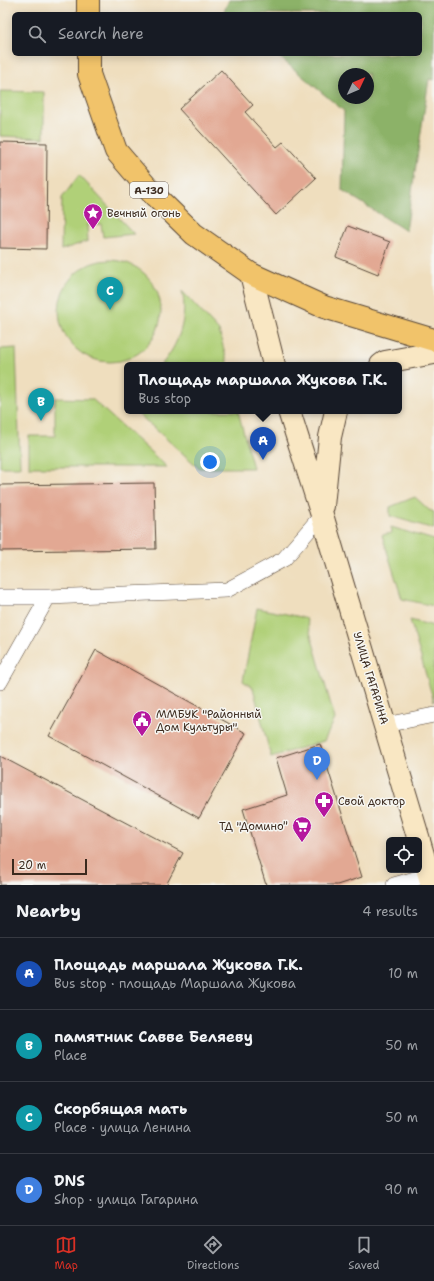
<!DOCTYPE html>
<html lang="en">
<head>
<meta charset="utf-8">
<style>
	:root { --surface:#171b24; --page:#242831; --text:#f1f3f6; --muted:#9ea1a6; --line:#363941; --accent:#d93025 }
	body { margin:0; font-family:"Shantell Sans",sans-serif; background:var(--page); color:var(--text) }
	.controls { position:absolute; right:12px; bottom:12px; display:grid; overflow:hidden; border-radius:6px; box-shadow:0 2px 10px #0003 }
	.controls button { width:36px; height:36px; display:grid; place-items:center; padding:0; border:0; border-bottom:1px solid var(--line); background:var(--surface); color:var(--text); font:20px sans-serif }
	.compass { position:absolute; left:338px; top:68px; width:36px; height:36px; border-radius:50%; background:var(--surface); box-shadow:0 2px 10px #0003; rotate:46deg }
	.scale { position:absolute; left:12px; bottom:10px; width:75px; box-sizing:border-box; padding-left:4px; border:2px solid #3b2a1e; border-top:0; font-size:11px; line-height:14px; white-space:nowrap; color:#3b2a1e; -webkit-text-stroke:3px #f6f6f2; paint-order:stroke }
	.you { position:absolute; left:210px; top:462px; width:14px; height:14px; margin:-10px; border:3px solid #fff; border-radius:50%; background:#1a73e8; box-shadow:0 0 0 6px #1a73e833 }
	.badge { display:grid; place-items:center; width:26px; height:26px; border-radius:50%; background:var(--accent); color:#fff; font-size:13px; font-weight:700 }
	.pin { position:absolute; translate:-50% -33px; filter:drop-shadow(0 1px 2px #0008) }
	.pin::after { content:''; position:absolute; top:21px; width:14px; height:12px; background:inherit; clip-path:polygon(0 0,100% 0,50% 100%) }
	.popup { position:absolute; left:124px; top:362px; width:278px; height:52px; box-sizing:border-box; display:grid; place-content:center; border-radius:6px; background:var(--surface); filter:drop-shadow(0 1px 3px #0005); font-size:13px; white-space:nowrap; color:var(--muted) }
	.popup b { font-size:15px; color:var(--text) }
	.popup::after { content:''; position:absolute; left:50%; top:100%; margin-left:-8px; border:8px solid transparent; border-top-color:var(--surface) }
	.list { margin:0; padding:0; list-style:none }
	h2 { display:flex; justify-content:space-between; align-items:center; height:52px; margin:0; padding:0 16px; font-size:17px }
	h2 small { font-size:13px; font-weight:400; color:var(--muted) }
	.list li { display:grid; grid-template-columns:26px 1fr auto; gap:12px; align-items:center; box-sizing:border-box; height:72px; padding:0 16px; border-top:1px solid var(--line) }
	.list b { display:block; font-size:15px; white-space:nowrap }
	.list p { margin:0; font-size:13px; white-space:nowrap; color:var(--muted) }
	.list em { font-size:13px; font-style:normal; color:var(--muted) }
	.icon { flex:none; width:22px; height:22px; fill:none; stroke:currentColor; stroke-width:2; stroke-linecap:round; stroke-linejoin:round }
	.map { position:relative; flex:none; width:434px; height:885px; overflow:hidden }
	.search { position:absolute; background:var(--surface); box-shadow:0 2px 10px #0003; left:12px; right:12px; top:12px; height:44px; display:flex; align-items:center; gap:10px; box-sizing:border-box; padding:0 14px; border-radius:6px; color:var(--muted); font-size:15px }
	.sheet { height:340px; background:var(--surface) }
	nav { display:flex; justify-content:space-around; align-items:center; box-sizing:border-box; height:56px; border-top:1px solid var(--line); background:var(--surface); font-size:11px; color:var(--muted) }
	nav a { display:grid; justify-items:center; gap:2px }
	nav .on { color:var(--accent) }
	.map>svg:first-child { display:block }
</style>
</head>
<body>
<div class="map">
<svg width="434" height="885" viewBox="0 0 434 885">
	<rect width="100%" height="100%" fill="#f6f6f2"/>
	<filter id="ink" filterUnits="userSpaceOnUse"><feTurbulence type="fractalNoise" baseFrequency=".025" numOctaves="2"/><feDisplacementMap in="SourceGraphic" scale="8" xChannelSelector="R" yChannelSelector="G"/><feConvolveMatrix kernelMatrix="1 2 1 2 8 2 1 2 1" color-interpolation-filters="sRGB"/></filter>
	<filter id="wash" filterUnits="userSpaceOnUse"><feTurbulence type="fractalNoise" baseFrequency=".012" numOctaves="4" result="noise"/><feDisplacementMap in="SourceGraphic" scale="16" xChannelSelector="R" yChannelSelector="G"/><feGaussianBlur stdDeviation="0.9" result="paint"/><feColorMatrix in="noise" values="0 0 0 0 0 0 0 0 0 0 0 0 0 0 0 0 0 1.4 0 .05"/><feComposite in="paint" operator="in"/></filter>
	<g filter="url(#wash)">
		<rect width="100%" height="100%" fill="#efdebe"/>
		<!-- green -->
		<path fill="#b0d078" stroke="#767d4b" d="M0,91L44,92V138L0,136Z
			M79,175L134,234L103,237L101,224L87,225L88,241L61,250L62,198Z
			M59 311a51 51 0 1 1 102 0a51 51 0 1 1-102 0Z
			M182,291L219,331L228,365H161C179,345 188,317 182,291Z
			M16,348L20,467H0V349Z
			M55,398L92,399L167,467H29V436H55Z
			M135,411H238L253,468H199Z
			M415,497L429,510L434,512V529L390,516V507Z
			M391,527L434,540V606L402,599L382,535L392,533Z
			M257,608L306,618L335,719L324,741L271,757L253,688L243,681Z
			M410,620L434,626V702Z"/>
		<!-- forest -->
		<path fill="#8cb268" stroke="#646e43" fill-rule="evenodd" d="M229,0H434V80L429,79L406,231L342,190L344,111L277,55L265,54H420V14H223ZM344,74H368V98H344Z"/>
		<g id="blocks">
			<!-- building -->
			<path fill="#e2a893" d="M221,70L253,105L245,112L277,147L283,142L316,178L276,215L179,109Z
				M0,142L47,143L46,249L0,248Z
				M348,226L390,242L378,274L336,257Z
				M154,483L156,549L0,551V485Z
				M96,650L246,733L199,818L49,736Z
				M320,744L362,877L337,885H266L243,809L287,795L276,758Z
				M0,756L183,853L166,885H0Z"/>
		</g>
	</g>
	<g filter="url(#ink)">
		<use href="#blocks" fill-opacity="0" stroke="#564536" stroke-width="1"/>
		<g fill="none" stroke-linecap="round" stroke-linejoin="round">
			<defs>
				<path id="service" d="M0,597H48L227,590L284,559L322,515
					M0,682L48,597
					M385,725L434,715
					M394,885L429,875"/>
				<path id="secondary" d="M251,274L274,365
					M381,365L385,362L434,353
					M289,411L322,515L419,840
					M323,506L330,437L336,411
					M419,841L432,885"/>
				<path id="primary" d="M88,0V14
					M89,54V74L116,151L152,193L194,234L251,274L324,307L434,340"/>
			</defs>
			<!-- service casing -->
			<use href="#service" stroke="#564536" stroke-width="16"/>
			<!-- secondary casing -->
			<use href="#secondary" stroke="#564536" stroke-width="24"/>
			<!-- primary casing -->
			<use href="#primary" stroke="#564536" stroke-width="24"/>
			<!-- service -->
			<use href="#service" stroke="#fff" stroke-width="15"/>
			<!-- secondary -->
			<use href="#secondary" stroke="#f9e7c3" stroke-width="22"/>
			<!-- primary -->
			<use href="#primary" stroke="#f1c36a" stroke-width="22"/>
		</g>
	</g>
	<!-- icons -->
	<defs>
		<symbol id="sight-pin" viewBox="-11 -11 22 30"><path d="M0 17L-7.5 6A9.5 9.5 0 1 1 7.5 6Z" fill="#b5179e" stroke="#f6f6f2"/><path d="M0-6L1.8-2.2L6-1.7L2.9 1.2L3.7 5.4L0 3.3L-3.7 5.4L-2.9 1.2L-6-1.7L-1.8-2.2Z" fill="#fff"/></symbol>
		<symbol id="civic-pin" viewBox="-11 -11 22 30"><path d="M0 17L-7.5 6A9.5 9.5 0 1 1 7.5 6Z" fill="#b5179e" stroke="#f6f6f2"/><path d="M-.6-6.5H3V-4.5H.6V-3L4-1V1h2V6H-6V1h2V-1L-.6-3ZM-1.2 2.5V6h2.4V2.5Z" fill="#fff"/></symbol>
		<symbol id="pharmacy-pin" viewBox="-11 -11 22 30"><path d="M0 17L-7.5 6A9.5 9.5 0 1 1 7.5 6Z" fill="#b5179e" stroke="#f6f6f2"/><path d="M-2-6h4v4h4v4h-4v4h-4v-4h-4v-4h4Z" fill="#fff"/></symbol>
		<symbol id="supermarket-pin" viewBox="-11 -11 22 30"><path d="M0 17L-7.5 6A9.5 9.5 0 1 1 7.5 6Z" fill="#b5179e" stroke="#f6f6f2"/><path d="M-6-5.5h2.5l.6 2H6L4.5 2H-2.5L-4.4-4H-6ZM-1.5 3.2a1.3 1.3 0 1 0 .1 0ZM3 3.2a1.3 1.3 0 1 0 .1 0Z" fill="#fff"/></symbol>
	</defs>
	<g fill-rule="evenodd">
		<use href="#sight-pin" x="82" y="202" width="22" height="30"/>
		<use href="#civic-pin" x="131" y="709" width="22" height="30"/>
		<use href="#pharmacy-pin" x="313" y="790" width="22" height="30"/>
		<use href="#supermarket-pin" x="291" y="815" width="22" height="30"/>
	</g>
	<g text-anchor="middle" stroke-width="3" stroke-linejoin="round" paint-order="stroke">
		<!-- shield labels -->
		<rect fill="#f6f6f2" stroke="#73675e" stroke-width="1" x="130" y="182" width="38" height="16" rx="3"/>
		<g font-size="10" font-weight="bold" fill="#3b2a1e">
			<text x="149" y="194">А-130</text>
		</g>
		<!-- poi labels -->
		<g font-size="11" fill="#3b2a1e" stroke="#f6f6f2" text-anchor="start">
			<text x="107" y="217">Вечный огонь</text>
			<text x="156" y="718">ММБУК "Районный<tspan x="156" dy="13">Дом Культуры"</tspan></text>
			<text x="338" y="805">Свой доктор</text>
			<text x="288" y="830" text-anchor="end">ТД "Домино"</text>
		</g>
		<!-- street labels -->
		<g font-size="11" fill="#3b2a1e" stroke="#f6f6f2">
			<text transform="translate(371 678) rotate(73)" y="4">УЛИЦА ГАГАРИНА</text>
		</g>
	</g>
</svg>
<div class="controls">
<button><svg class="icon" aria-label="locate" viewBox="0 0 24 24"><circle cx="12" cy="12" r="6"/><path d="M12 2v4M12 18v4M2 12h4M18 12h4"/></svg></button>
</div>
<svg class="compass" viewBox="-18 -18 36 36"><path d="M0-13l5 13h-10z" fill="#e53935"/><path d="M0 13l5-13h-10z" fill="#9ea1a6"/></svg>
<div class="scale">20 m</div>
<div class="you"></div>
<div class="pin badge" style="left:263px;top:460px;background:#1a4fb4">A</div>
<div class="popup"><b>Площадь маршала Жукова Г.К.</b>Bus stop</div>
<div class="pin badge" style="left:41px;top:421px;background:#0f9aa8">B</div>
<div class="pin badge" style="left:110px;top:310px;background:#0f9aa8">C</div>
<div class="pin badge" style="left:317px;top:780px;background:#3f7fe0">D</div>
<div class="search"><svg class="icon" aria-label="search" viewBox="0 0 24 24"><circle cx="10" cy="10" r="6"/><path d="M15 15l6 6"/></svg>Search here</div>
</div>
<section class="sheet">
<h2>Nearby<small>4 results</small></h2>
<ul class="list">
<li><span class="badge" style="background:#1a4fb4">A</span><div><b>Площадь маршала Жукова Г.К.</b><p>Bus stop · площадь Маршала Жукова</p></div><em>10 m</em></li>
<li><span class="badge" style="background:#0f9aa8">B</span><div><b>памятник Савве Беляеву</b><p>Place</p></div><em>50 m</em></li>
<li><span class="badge" style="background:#0f9aa8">C</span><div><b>Скорбящая мать</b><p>Place · улица Ленина</p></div><em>50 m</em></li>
<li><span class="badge" style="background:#3f7fe0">D</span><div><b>DNS</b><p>Shop · улица Гагарина</p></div><em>90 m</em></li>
</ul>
</section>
<nav>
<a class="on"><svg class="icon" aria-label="map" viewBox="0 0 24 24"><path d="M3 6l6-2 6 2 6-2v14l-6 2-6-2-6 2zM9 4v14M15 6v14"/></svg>Map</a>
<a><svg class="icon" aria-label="directions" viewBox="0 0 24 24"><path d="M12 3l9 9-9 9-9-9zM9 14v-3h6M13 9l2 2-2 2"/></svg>Directions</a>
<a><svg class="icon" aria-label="saved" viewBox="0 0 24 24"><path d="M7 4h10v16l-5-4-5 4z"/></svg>Saved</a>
</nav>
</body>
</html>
